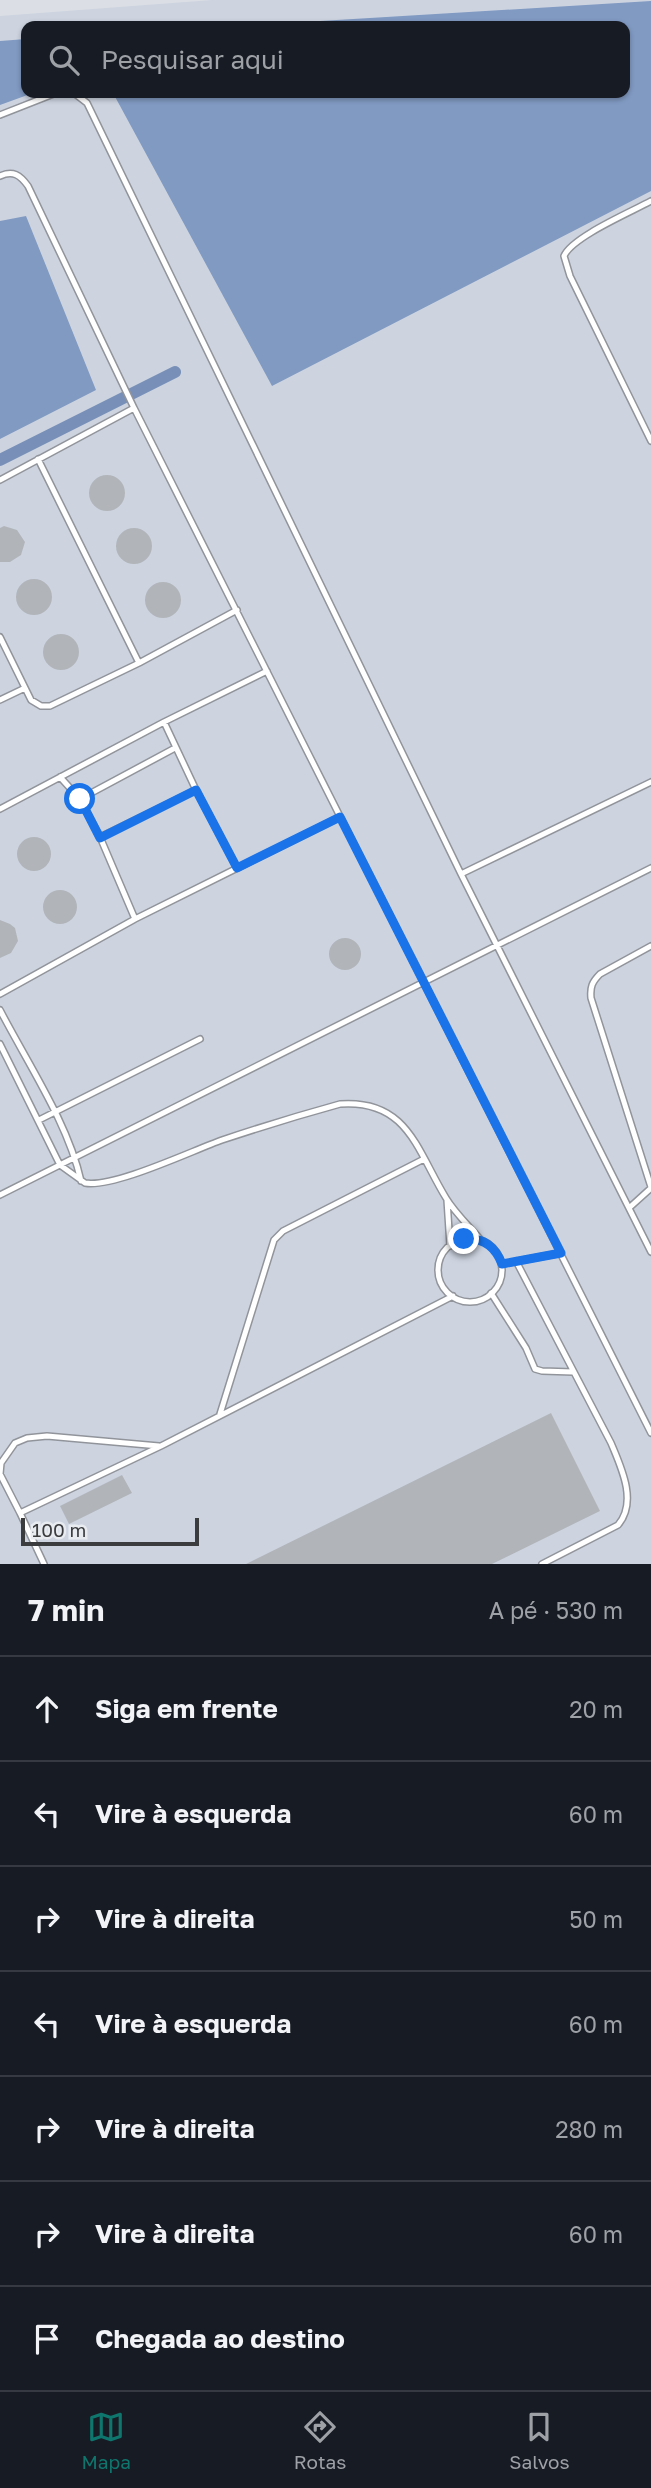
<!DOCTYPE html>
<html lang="pt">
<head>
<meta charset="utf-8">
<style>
	:root { --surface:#171b24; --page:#242831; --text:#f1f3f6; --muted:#9ea1a6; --line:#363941; --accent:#0f766e }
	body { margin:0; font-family:"Golos Text",sans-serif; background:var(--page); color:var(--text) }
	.scale { position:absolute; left:21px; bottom:18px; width:178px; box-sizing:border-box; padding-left:7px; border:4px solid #3b3c3e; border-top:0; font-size:19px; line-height:24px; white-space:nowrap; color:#3b3c3e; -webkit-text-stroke:5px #e8ecf1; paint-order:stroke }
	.stop { position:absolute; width:21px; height:21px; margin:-16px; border:5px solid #1a73e8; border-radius:50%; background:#fff }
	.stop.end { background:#1a73e8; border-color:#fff; box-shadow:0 2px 7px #0008 }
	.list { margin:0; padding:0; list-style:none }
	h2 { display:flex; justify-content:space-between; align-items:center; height:91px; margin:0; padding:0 28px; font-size:30px }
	h2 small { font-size:23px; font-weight:400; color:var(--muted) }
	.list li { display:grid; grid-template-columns:46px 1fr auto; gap:21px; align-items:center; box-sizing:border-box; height:105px; padding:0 28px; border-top:2px solid var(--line) }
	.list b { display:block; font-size:26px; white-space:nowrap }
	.list em { font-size:23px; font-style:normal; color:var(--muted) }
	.icon { flex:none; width:38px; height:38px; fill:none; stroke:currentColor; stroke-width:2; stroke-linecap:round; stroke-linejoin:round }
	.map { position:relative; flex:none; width:651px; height:1564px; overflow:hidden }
	.search { position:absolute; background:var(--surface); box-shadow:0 2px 5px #0004; left:21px; right:21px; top:21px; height:77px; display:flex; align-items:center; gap:18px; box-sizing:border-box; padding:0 24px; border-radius:14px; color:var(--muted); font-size:26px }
	.sheet { height:826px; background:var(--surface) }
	nav { display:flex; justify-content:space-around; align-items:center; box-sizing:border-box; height:98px; border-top:2px solid var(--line); background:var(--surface); font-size:19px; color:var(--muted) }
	nav a { display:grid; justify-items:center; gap:4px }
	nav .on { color:var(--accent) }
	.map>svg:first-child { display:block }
</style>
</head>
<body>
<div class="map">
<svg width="651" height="1564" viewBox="0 0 651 1564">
	<rect width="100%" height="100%" fill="#dbdee4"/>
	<!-- built -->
	<path fill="#cdd4e0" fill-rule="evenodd" d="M212,0H651V1564H0V16ZM26,26H625V93H26Z"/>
	<!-- forest -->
	<path fill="#819ac2" d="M651,1V191L272,386L113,93H625V26H239Z
		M26,39V93H33L0,105V41Z
		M26,216L96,390L0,439V221Z"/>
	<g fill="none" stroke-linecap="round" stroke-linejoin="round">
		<!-- canal -->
		<path stroke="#7890b8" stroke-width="12" d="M0,460L175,372"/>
	</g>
	<!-- building -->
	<path fill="#b1b5ba" d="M89 493a18 18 0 1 1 36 0a18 18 0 1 1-36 0Z
		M4,526L17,530L25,542L21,555L10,562H0V528Z
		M116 546a18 18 0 1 1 36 0a18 18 0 1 1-36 0Z
		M16 597a18 18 0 1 1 36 0a18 18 0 1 1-36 0Z
		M145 600a18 18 0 1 1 36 0a18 18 0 1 1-36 0Z
		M43 652a18 18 0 1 1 36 0a18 18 0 1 1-36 0Z
		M17 854a17 17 0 1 1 34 0a17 17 0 1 1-34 0Z
		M43 907a17 17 0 1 1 34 0a17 17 0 1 1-34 0Z
		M0,920L10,924L15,928L18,941L11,953L0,958Z
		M329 954a16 16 0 1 1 32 0a16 16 0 1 1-32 0Z
		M551,1413L600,1511L492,1564H246Z
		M122,1475L132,1493L69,1524L60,1506Z"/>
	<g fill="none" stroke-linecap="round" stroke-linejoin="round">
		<defs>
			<path id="lane" d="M68,93H74L87,103L461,874L651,1252
				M0,115L56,93
				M0,176C13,170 20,175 28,186L134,408
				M651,201C631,212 572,237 564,256L570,276L651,441
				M38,459L139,663
				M0,480L134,408L651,1433
				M0,637L31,700L41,706H50L139,663L237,610
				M0,700L25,688
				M164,722L196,790L237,868
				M60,777L80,799L100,837L135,919
				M80,799L175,748
				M0,809L164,722L267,671
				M100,837L196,790
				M461,874L651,782
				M651,946L600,974C592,982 590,987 591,998L651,1187
				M0,994L135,919L340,817
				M0,1010C28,1064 68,1123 81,1181
				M0,1044L60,1165L85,1183C114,1188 191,1151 222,1140C261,1127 300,1115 340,1104C408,1099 417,1151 446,1198C455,1213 469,1226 481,1240
				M39,1120L200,1039
				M0,1195L651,868
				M447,1200L450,1246
				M629,1208L651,1188
				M438 1270a32 32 0 1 1 64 0a32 32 0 1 1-64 0Z
				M516,1261L611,1443C621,1467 638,1502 618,1525L542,1564
				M502,1264L561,1253
				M491,1293L526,1348L535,1369L542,1371L573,1372
				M220,1414L274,1240L283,1231L424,1159
				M20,1513L0,1474L1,1463L15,1443L27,1438L47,1436L159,1446
				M44,1564L20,1513L161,1446L453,1296"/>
		</defs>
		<!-- lane casing -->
		<use href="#lane" stroke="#91949a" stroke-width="8"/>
		<!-- lane -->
		<use href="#lane" stroke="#fff" stroke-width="5"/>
	</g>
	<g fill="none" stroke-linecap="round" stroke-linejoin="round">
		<!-- route -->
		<path stroke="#1a73e8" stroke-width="9" d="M80,799L100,838L196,790L237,868L340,817L561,1253L502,1264C495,1246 483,1237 464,1239"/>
	</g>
</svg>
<div class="scale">100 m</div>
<div class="stop" style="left:80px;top:799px"></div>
<div class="stop end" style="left:464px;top:1239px"></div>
<div class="search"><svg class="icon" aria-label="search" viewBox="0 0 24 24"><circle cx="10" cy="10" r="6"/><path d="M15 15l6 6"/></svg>Pesquisar aqui</div>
</div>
<section class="sheet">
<h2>7 min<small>A pé · 530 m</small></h2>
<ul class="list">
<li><svg class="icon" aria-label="ahead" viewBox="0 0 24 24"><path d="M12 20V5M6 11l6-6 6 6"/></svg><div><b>Siga em frente</b></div><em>20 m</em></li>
<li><svg class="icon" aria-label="left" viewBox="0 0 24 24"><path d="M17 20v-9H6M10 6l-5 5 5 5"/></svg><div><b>Vire à esquerda</b></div><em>60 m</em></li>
<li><svg class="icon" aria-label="right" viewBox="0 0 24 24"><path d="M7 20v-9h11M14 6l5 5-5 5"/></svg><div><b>Vire à direita</b></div><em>50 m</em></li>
<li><svg class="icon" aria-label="left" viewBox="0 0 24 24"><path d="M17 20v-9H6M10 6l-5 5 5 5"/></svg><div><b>Vire à esquerda</b></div><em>60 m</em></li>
<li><svg class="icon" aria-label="right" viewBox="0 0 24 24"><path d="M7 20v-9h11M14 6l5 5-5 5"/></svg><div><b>Vire à direita</b></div><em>280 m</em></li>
<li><svg class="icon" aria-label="right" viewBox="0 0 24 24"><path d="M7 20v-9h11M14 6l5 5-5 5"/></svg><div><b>Vire à direita</b></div><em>60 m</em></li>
<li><svg class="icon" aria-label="arrive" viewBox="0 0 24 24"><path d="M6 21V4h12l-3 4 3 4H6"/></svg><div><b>Chegada ao destino</b></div></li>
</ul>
</section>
<nav>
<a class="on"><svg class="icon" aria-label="map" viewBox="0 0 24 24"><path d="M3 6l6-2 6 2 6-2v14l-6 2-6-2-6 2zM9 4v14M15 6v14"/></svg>Mapa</a>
<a><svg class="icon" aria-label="directions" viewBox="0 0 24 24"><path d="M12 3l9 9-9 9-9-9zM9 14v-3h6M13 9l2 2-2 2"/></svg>Rotas</a>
<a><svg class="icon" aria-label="saved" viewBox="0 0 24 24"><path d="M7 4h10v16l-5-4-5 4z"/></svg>Salvos</a>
</nav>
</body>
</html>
